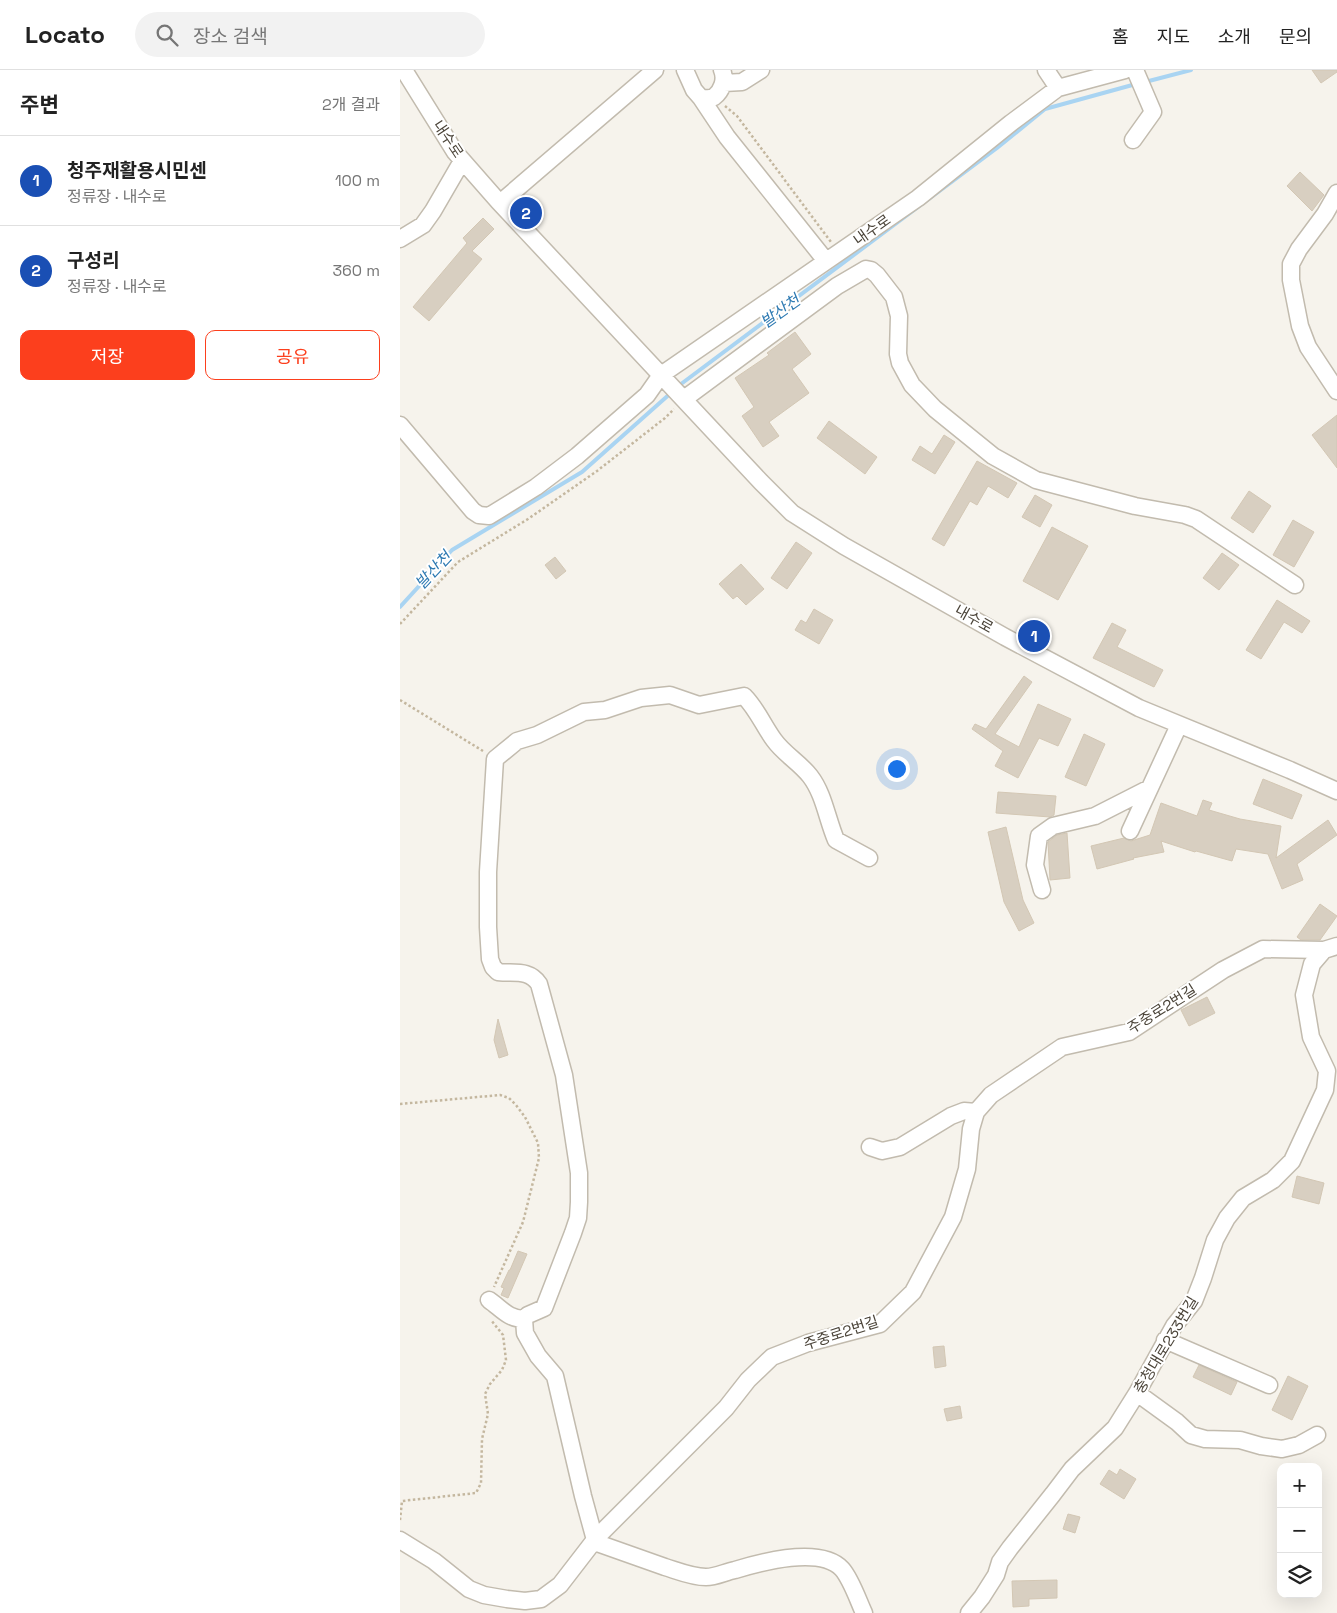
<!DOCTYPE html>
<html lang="ko">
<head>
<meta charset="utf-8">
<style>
	:root { --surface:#fff; --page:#f2f2f2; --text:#222; --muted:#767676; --line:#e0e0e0; --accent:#fc3f1d }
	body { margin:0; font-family:"Space Grotesk","Noto Sans KR",sans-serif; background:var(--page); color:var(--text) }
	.controls { position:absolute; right:15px; bottom:15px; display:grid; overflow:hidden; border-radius:10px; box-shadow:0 5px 20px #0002 }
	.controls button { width:45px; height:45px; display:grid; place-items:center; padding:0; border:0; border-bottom:1px solid var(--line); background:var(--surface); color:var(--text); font:25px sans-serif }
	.you { position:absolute; left:496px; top:698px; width:18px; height:18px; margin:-12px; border:4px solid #fff; border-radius:50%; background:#1a73e8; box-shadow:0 0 0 8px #1a73e833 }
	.badge { display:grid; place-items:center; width:32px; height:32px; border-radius:50%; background:var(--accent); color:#fff; font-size:16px; font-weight:700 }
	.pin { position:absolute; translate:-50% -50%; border:2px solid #fff; box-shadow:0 1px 5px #0006 }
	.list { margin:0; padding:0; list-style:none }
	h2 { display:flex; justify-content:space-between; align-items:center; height:65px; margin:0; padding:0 20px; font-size:21px }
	h2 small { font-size:16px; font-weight:400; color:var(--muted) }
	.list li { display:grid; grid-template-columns:32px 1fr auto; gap:15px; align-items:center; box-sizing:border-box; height:90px; padding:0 20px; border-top:1px solid var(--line) }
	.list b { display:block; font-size:19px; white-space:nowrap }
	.list p { margin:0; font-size:16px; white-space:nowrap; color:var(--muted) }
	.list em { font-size:16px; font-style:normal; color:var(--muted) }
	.actions { display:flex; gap:10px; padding:15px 20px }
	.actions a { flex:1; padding:11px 0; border:1px solid var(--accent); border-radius:10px; text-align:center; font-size:18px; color:var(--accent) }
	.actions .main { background:var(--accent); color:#fff }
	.icon { flex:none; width:28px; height:28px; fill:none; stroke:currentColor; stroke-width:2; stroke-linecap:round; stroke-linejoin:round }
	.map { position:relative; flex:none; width:937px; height:1543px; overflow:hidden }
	header { display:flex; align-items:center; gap:30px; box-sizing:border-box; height:70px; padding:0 25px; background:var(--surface); border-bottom:1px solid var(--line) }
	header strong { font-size:24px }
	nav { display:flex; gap:28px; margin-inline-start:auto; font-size:18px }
	.search { width:350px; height:45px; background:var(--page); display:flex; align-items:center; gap:12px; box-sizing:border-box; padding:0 18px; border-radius:28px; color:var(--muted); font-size:19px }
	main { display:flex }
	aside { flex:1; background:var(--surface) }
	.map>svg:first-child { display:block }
</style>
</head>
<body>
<header>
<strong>Locato</strong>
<div class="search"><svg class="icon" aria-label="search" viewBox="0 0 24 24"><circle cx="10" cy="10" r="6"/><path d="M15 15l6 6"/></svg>장소 검색</div>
<nav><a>홈</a><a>지도</a><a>소개</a><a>문의</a></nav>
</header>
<main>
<aside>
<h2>주변<small>2개 결과</small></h2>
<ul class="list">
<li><span class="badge" style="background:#1a4fb4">1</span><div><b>청주재활용시민센</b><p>정류장 · 내수로</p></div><em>100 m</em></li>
<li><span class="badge" style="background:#1a4fb4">2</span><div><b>구성리</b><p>정류장 · 내수로</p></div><em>360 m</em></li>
</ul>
<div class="actions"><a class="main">저장</a><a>공유</a></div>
</aside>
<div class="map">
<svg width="937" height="1543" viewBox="0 0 937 1543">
	<rect width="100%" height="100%" fill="#f6f3ec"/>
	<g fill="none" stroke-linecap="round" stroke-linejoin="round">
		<!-- stream -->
		<path stroke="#a9d4f2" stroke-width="4" d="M745,12L791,0
			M277,317L597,78L645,39L736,14
			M0,537L52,480L182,402L272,322"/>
	</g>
	<!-- building -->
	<path fill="#d8cfc1" stroke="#d3c7b4" d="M912,0H937V2L921,13Z
		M900,102L924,125L912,141L887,116Z
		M83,148L94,159L72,181L82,189L29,251L13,237L67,173L63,168Z
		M395,262L411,284L392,299L409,323L369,352L379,366L363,377L342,346L354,337L335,308L369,285L367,283Z
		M937,345V398L912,365Z
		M429,351L477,387L465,404L417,368Z
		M544,365L555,372L535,404L512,390L520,376L532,384Z
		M577,391L617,413L608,428L588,416L577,435L570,431L544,476L532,469Z
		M849,421L871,436L853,463L831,448Z
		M635,425L652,435L640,457L622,447Z
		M893,450L914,462L894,497L873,485Z
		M652,457L688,476L658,530L623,511Z
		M396,472L412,483L387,519L371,508Z
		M822,483L839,495L819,520L803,508Z
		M155,487L166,501L156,509L145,495Z
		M341,494L364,519L346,535L337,526L333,529L319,514Z
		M877,530L910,551L902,563L884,552L861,589L846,580Z
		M414,539L433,550L419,574L395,560L401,550L406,553Z
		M712,553L726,560L717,577L763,600L754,617L693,588Z
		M624,606L632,612L595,664L619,677L638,634L671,649L658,676L639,668L618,708L595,696L603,681L572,659L575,654L586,659Z
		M684,664L705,674L686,716L665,707Z
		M863,709L902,725L892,749L853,734Z
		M598,722L656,726L654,745L650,747L596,743Z
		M803,730L812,733L809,740L840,749L881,756L876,788L928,750L937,765L897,794L903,810L882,819L868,784L836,779L832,791L796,781L795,782L761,771L764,782L733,788L734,789L697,799L691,776L724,768L731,771L750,765L761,733L797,746Z
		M606,757L623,830L634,853L619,861L604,832L588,762Z
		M667,763L670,808L650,810L648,772L657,765Z
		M920,834L937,846L920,870H901L897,867Z
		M807,927L815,943L789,956L781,940Z
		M98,949L108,985L99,988L94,970Z
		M897,1106L924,1113L919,1134L892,1127Z
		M118,1181L127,1184L108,1228L101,1225L104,1218L101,1217L109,1200H110Z
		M544,1276L546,1296L535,1298L533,1277Z
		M799,1295L837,1312L831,1325L793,1307Z
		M888,1306L908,1316L892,1350L872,1340Z
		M560,1336L562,1348L547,1351L544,1339Z
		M720,1399L736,1409L724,1429L700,1414L709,1400L717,1405Z
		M668,1444L680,1447L675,1463L663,1459Z
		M657,1510V1528L629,1529V1536L613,1537L612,1511Z"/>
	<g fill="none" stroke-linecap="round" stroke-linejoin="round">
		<defs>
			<path id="minor" d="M4,0L55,82L98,131L361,412L392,443L444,476L605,567L739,638L890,700L937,721
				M285,0L294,20L301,28C304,28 310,29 314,27C322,21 326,9 322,0
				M324,13L342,12L361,0
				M658,18L725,0
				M301,28L327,67L426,191
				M733,70L753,42L735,0
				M937,123L925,144L899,179L891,194V210L900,256L908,277L937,321
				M100,133L255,0
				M0,169L23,155L33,141L62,91
				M284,329L437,216L466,199L471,200L477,205L494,227L499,246L498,284L500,293L512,315L535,339L593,386L636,410L735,436L785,445L796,449L895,515
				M0,355L73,441L79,445L89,446L136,417L177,386L247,325L261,305L518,128L611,53L658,18L646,0
				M730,761L779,655
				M642,820L635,795L639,766L653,756L695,746L750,718
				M470,1077L482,1081L500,1077L551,1046L564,1041L576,1042
				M89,1230C101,1238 108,1249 124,1249
				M765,1270L869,1315
				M737,1323L777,1352L791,1365L805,1369L840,1370L861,1376L882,1379L899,1375L917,1365
				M0,1470L34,1491L69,1519L84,1525L107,1529L125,1531L141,1529L160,1515L197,1467L326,1338L348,1310L372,1287L408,1273L480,1254L513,1222L553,1147L567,1099L571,1059L576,1042L591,1025L662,977L729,962L823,900L863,879L924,880L937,876
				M464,1543C458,1530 451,1509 442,1499C421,1476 361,1492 335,1500C325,1502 316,1507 306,1507C292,1507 278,1501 265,1497C243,1489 222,1482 200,1474L195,1470L183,1426L155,1306L138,1286L125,1263L124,1249L128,1245L144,1238L173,1163L178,1148L179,1132V1103L164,1005L139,914C129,899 114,904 98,902L93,897L90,889L88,857V802L95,689L117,671L137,665L184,642L205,640L241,628L270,625L299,635L344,626C357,639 363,655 374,670C384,684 399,692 410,706C424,724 427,749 436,770L469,788
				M569,1543L582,1527L596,1505L600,1492L610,1478L653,1424L672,1399L715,1358L737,1323L774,1256L794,1231L803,1208L815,1170L827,1148L843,1128L873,1110L892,1091L925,1020L927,1001L911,967L904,925L912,894L924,880"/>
		</defs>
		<!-- minor casing -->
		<use href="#minor" stroke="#c2bbae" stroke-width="19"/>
		<!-- path -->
		<path stroke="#c4b79f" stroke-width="2.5" stroke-dasharray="2.5 2.5" stroke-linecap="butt" d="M325,36L337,46L431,172
			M0,554L58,492L128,449L197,401L265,348L274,339
			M0,630L83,681
			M0,1034L100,1025L109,1028L116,1035L125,1047L138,1073L139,1088L123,1152L94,1217
			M0,1450L2,1431L76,1423L81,1413L82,1369L88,1344L85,1324L90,1314L102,1300L106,1290L103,1265L91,1250"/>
		<!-- minor -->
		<use href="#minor" stroke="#fff" stroke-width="16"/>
	</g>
	<g text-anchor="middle" stroke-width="4" stroke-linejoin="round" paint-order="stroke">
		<!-- street labels -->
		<g font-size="15" fill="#4b4439" stroke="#fff">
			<text transform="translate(48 69) rotate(56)" y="5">내수로</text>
			<text transform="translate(472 160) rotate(-35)" y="5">내수로</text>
			<text transform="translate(574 549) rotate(29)" y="5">내수로</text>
			<text transform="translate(762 939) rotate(-32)" y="5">주중로2번길</text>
			<text transform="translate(441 1263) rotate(-18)" y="5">주중로2번길</text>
			<text transform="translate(766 1275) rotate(-59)" y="5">충청대로233번길</text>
		</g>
		<!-- water labels -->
		<g font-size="16" font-style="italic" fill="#2e7ab2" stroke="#fff">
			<text transform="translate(380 241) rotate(-36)" y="6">발산천</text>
			<text transform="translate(33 500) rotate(-47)" y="6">발산천</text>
		</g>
	</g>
</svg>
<div class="controls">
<button>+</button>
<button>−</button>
<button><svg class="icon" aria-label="layers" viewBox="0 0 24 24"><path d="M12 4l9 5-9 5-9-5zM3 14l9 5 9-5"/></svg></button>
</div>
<div class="you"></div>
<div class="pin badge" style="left:634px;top:566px;background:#1a4fb4">1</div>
<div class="pin badge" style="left:126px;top:143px;background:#1a4fb4">2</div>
</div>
</main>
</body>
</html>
